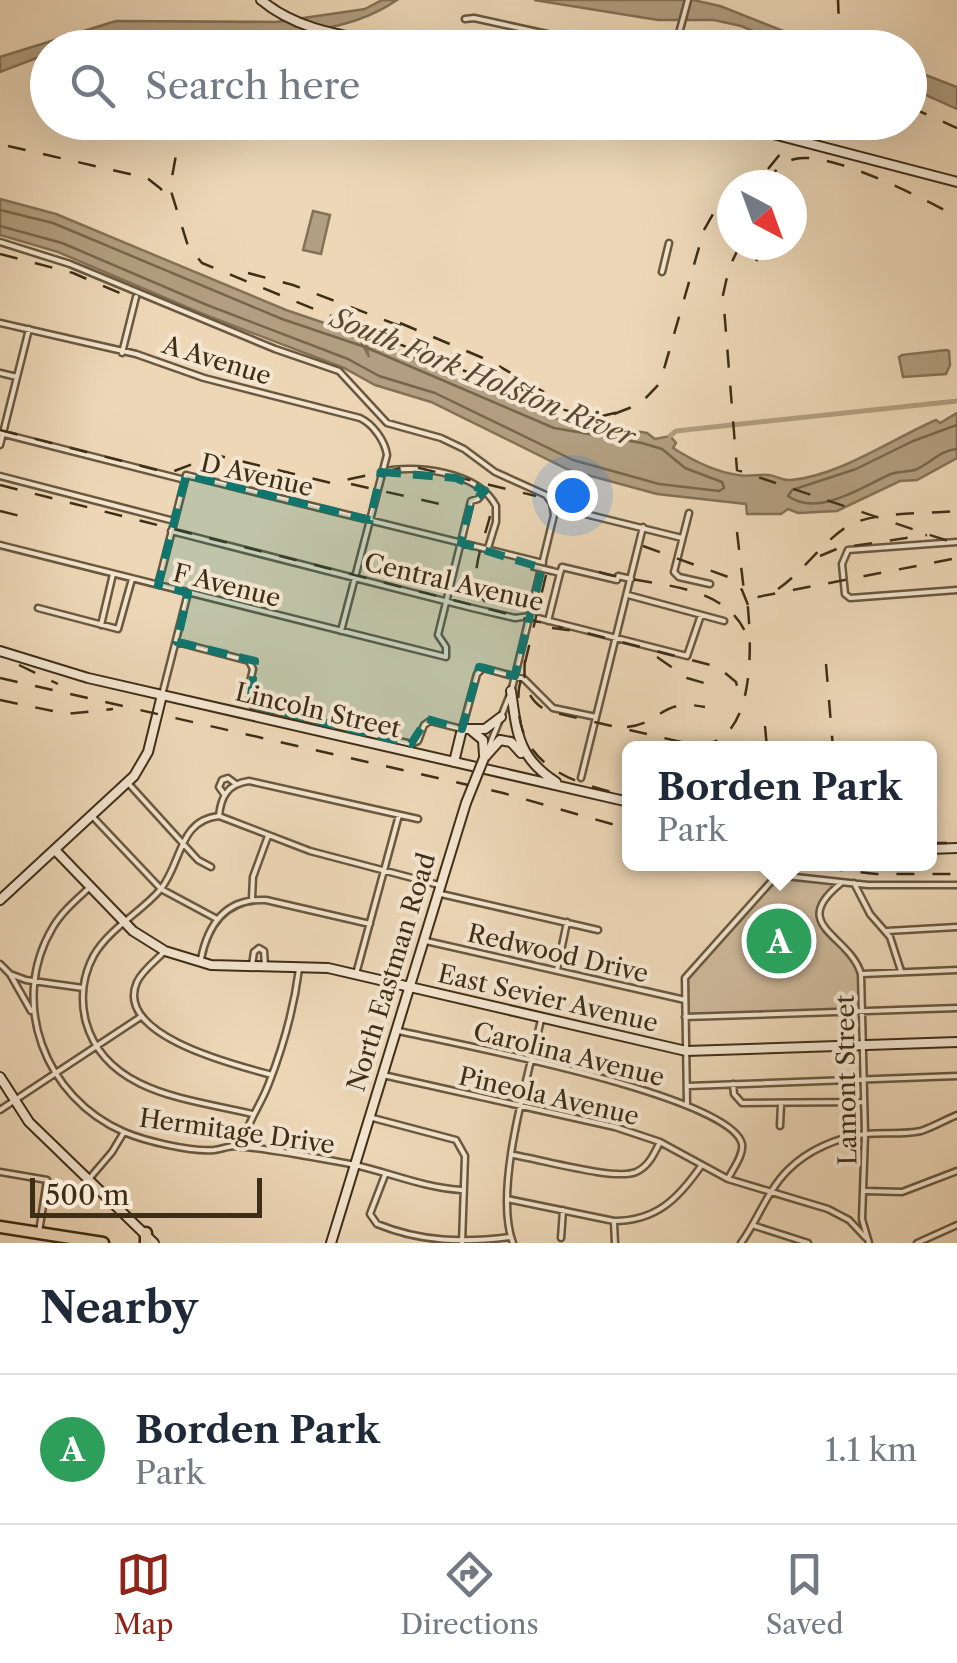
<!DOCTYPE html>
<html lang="en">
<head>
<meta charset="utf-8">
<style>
	:root { --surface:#fff; --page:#f6f6f7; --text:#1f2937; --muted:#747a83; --line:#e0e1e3; --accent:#8f2418 }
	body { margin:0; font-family:"Libre Caslon Text",serif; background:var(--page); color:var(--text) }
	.compass { position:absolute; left:717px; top:170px; width:90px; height:90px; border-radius:50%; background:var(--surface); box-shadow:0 10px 40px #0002; rotate:139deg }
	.scale { position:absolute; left:30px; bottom:25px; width:232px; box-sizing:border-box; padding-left:10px; border:5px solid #3f2e16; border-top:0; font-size:28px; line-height:35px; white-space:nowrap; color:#3f2e16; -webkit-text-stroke:8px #f3e5d0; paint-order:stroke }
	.you { position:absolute; left:572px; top:495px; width:35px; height:35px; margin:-25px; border:8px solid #fff; border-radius:50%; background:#1a73e8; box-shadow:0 0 0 15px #1a73e833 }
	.badge { display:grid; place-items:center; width:65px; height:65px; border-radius:50%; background:var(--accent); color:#fff; font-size:32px; font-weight:700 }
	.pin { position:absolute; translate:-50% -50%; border:5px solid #fff; box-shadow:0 2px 10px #0006 }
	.popup { position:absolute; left:622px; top:741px; width:315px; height:130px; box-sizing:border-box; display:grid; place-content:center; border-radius:15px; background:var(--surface); filter:drop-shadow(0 2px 8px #0005); font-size:32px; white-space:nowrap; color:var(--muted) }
	.popup b { font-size:38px; color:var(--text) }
	.popup::after { content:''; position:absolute; left:50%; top:100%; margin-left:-20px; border:20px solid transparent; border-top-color:var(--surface) }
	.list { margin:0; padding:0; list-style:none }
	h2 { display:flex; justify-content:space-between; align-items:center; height:130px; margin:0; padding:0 40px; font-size:42px }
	h2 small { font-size:32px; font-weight:400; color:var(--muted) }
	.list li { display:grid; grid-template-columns:65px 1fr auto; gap:30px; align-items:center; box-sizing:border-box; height:150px; padding:0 40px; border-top:2px solid var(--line) }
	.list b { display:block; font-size:38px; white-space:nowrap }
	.list p { margin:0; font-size:32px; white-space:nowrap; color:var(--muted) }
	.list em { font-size:32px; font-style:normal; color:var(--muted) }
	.icon { flex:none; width:55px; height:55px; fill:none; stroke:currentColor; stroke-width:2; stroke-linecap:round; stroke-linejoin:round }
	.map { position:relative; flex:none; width:957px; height:1243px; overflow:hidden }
	.search { position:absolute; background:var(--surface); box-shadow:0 10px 40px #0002; left:30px; right:30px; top:30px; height:110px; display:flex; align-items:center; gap:25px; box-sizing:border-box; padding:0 35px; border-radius:55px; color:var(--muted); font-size:38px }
	.sheet { height:280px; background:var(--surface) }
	nav { display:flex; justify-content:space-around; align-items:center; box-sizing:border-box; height:140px; border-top:2px solid var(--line); background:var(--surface); font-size:28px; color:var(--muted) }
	nav a { display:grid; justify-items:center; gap:5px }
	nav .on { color:var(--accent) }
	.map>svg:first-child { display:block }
</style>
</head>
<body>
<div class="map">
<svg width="957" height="1243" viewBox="0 0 957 1243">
	<rect width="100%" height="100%" fill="#edd7b7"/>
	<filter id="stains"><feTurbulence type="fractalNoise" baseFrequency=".002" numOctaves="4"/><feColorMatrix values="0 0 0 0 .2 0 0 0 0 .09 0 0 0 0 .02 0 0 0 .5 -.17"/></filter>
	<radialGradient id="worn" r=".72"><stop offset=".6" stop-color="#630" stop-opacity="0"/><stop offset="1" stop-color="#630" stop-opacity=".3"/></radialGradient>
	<!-- green -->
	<path fill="#cfba9c" stroke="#877459" stroke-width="2.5" d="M776,876L840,884C828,895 814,903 820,921L856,961L861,974V1009L688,1014V978Z"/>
	<!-- water -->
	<path fill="#b29e80" stroke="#847156" stroke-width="2.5" d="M382,0H397C324,50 229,27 147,33C113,36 82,47 48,48L47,54L0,72V57L3,56L116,21L276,22L365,9Z
		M534,0H693L720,6L824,47H793L741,26L714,20H658Z
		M910,69L957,87V109L910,88Z
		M0,199L56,214L286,310L357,334L369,357L364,336L557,418L647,433L655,439L670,436L676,443L673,448C692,460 715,472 738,475C748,477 758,474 769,475C777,476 783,481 791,480C839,476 892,439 936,420L940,423L957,413V458L917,480L900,481L837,511L798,513L788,509L781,514H747L746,504L657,494L569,470L431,402L375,385L344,368L203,314L58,252L0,235Z
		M313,211L330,215L321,254L303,250Z
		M946,350L949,351L950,365L946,374L903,377L899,357L902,355Z"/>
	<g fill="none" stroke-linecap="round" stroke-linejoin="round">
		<!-- shore -->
		<path stroke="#78664b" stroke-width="2.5" d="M0,210L53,223L282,319L365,347L554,428L642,443L662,449L685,468L722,482L724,488L719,491L659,484L573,460L435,393L379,376L348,359L207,305L62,243L0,226
			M957,425L913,441L856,469L792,490L788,496C818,518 863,486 891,474C899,471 907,472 915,470C930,464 940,450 957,449"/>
		<!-- canal -->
		<path stroke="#b29e80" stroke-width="5" d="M670,436L676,431L957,401"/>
		<defs>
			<path id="street" d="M465,19L474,18L611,48
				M458,43L481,48
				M675,48L688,0
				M0,242L70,264L275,349L339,371L387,423L441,438L464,449L495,472L546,495L552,503L554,515L512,688
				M662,272L669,243
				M0,323L136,354L204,378L360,418C373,424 385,441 387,455L341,631
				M122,353L136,297
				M0,373L17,377
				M0,433L185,480L186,475L543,563
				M0,445L29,329
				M381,472C414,464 478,471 496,506V522L488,548
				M0,476L174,521
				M577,512L682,538
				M689,513L674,572L679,577L710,584
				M171,531L472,608L515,618L530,616L687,656L701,615
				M957,542L848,550L842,564L845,594L850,598L957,590
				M0,545L446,657V647L438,635L471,501L478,499L485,491
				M552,571L560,573L562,567L617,580L618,576L631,579
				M158,585L185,480
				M628,595L724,621
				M38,608L118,629L132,579
				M548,621L560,573
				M101,625L113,574
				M177,642L249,661L253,669L247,695L253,706L411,744L418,741L424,725L430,721L462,729L477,674L483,668L524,679L553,708L596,717
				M162,695L188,593
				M488,749L509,697
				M581,778L643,527
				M128,783L198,860L211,867
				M224,794L219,787L222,780L228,778L236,784
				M92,816L161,889L217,919
				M219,816C221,796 228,784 249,781L418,819
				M854,883L870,914L890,937L901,971
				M840,884C788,926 850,935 861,974L865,1134L862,1219L869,1243
				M89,888C76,900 62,912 53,927C8,1002 45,1098 124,1132C145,1141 191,1152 214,1150C222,1149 228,1146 236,1146C273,1149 313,1157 350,1164C389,1172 420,1187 461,1190
				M441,894L598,930
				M252,898L253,877L268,836
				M887,931L957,927
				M426,941L685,1000
				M163,953C154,962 142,971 137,982C113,1036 239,1066 272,1075
				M201,959C208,924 226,898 266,900L370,924
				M0,964L10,974L31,1011
				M252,965L254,952L259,948L264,951L265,966
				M557,970L567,922
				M10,974L26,980L83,988
				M356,974L399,815
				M862,974L957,970
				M685,1017L957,1008
				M399,1031C451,1043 731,1095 742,1144C744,1155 732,1170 728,1179
				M383,1075L615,1127L660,1142L728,1179L828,1209L849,1220L866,1238
				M733,1084L734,1094L742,1103L864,1102
				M688,1086L957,1076
				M687,1104L685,978L777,875L868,885H957
				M0,1110L142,1016
				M252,1114C191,1099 106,1094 86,1022C80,999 83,975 94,955C110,928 140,913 160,890C182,864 178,820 219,816L310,851L439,885
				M369,1117L456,1140L465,1156L462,1243
				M780,1126L781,1104
				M241,1147C247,1122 261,1105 269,1083C283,1047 294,1008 299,969
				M513,1155C540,1159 615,1181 636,1172C649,1166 654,1154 660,1142
				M0,1172L47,1180L39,1232
				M385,1175L370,1214L377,1224C421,1242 464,1243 510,1237
				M89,1179L112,1152L124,1132
				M866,1191L902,1192L957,1171
				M507,1199L614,1221C656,1221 678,1199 701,1166
				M614,1223L615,1243
				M755,1226L808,1243
				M561,1238L563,1210
				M513,1243C493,1190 528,1076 541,1020
				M741,1243C758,1220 767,1191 788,1170C808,1150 838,1137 866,1134C884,1132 902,1135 921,1131C933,1127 945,1120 957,1115
				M917,1243L957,1225"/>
			<path id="secondary" d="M261,0C303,35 356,36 407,48
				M727,122L957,182
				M0,651L88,678L629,802
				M511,691C517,732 517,757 556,782
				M472,731L483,740L484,755
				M484,758L500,740L511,742L521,753
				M454,762L462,729H485L501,717
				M929,849L957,848
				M55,850L133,931L165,951L211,965L328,968L686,1051L957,1042
				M0,900L134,776L148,752L162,695
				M0,1077L29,1122L154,1243
				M331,1243L466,803"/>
			<path id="primary" d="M0,1227L103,1243
				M146,1243V1233"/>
		</defs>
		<!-- street casing -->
		<use href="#street" stroke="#6a583e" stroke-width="9"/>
		<!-- secondary casing -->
		<use href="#secondary" stroke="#3f2e16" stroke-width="12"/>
		<!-- primary casing -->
		<use href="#primary" stroke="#3f2e16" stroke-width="15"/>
		<!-- street -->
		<use href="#street" stroke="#f3e5d0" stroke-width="4"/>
		<!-- secondary -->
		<use href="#secondary" stroke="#f3e5d0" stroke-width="8"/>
		<!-- primary -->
		<use href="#primary" stroke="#edd7b7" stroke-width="10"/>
		<!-- rail -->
		<path stroke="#3f2e16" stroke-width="2.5" stroke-dasharray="18 18" stroke-linecap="butt" d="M225,48H236
			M830,48L839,25L838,0
			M910,107L957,128
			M182,122L170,188L188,246L202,263L550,406L594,418L627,410
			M8,146L147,178L161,189L169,204
			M768,169L781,153L796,122
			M767,185C773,172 780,163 795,159C829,150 925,199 957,217
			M740,245L729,268L723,295L737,470L957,544
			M0,254L73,273L129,297
			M756,261L767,245
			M248,273L293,285L408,329
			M400,323L490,361L544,392
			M614,414L640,404L660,383L704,230L713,214L732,198
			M0,430L169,473L216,455L331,483L411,466L536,496
			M351,484L440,504
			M0,485L563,628
			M0,511L28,518
			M490,516C483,546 459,593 497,610
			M737,532L744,591
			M643,546L731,578L742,590L748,605
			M820,556L839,548L927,535
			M599,572C648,587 725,580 747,636
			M546,575L519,688C511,764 569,783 629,796
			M778,589C804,571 822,542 848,526C874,511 927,514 957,511
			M552,628L583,632L718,667L736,682L741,702
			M657,657L687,678L704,683
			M525,660C523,682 526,699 547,711L690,744C758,754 752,642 747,599L957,558
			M826,664L833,748
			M19,665L58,684
			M0,678L503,793L629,829
			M0,700L67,714L113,709
			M765,726L767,748
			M627,727C663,723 660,698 705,707
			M929,843H957
			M789,864L876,874H957"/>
		<defs>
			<path id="street-bridge" d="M531,566L552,571"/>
			<path id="secondary-bridge" d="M466,803L484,758"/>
		</defs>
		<!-- street-bridge casing -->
		<use href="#street-bridge" stroke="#6a583e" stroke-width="9" stroke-linecap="butt"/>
		<!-- secondary-bridge casing -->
		<use href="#secondary-bridge" stroke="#3f2e16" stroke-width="12" stroke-linecap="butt"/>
		<!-- street-bridge -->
		<use href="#street-bridge" stroke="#f3e5d0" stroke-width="4"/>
		<!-- secondary-bridge -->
		<use href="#secondary-bridge" stroke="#f3e5d0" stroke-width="8"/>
	</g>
	<!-- marked area -->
	<path fill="#0f766e" fill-opacity="0.2" stroke="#0f766e" stroke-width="8" stroke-dasharray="20 12" stroke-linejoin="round" d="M381,472L456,478L485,491L471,503L461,543L542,568L515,676L479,667L462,729L427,719L411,744L250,704L255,661L177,642L188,593L158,585L186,475L370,520Z"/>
	<g text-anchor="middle" stroke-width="8" stroke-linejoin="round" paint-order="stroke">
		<!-- street labels -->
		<g font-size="25" fill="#3f2e16" stroke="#f3e5d0">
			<text transform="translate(217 360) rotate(17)" y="9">A Avenue</text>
			<text transform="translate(257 475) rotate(13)" y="9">D Avenue</text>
			<text transform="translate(454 582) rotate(13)" y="9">Central Avenue</text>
			<text transform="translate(227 585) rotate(14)" y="9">F Avenue</text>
			<text transform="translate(318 710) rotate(13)" y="9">Lincoln Street</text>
			<text transform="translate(558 953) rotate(13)" y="9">Redwood Drive</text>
			<text transform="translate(391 972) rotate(-73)" y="9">North Eastman Road</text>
			<text transform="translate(548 998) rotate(13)" y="9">East Sevier Avenue</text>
			<text transform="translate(569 1054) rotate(14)" y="9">Carolina Avenue</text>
			<text transform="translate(846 1080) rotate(-91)" y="9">Lamont Street</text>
			<text transform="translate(549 1096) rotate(13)" y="9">Pineola Avenue</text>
			<text transform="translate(237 1131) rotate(8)" y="9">Hermitage Drive</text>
		</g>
		<!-- water labels -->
		<g font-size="28" font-style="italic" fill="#5c4a30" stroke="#f3e5d0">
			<text transform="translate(483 377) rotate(22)" y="10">South Fork Holston River</text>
		</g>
	</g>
	<rect width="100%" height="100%" filter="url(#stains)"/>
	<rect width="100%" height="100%" fill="url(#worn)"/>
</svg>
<svg class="compass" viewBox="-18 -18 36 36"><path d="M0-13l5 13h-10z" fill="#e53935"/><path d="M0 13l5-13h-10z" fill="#747a83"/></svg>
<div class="scale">500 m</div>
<div class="you"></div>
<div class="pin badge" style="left:779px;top:941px;background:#2e9e5b">A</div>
<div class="popup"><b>Borden Park</b>Park</div>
<div class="search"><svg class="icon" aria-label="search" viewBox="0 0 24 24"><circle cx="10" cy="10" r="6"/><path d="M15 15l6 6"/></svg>Search here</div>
</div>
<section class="sheet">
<h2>Nearby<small></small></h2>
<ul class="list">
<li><span class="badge" style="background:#2e9e5b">A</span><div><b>Borden Park</b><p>Park</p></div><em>1.1 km</em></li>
</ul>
</section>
<nav>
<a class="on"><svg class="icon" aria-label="map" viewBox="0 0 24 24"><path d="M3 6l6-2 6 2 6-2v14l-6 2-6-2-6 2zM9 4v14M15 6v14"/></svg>Map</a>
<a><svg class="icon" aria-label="directions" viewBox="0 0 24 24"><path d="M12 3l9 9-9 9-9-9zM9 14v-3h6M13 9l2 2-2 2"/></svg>Directions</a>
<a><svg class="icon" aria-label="saved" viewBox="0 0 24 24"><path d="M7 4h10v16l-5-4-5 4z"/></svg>Saved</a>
</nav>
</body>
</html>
